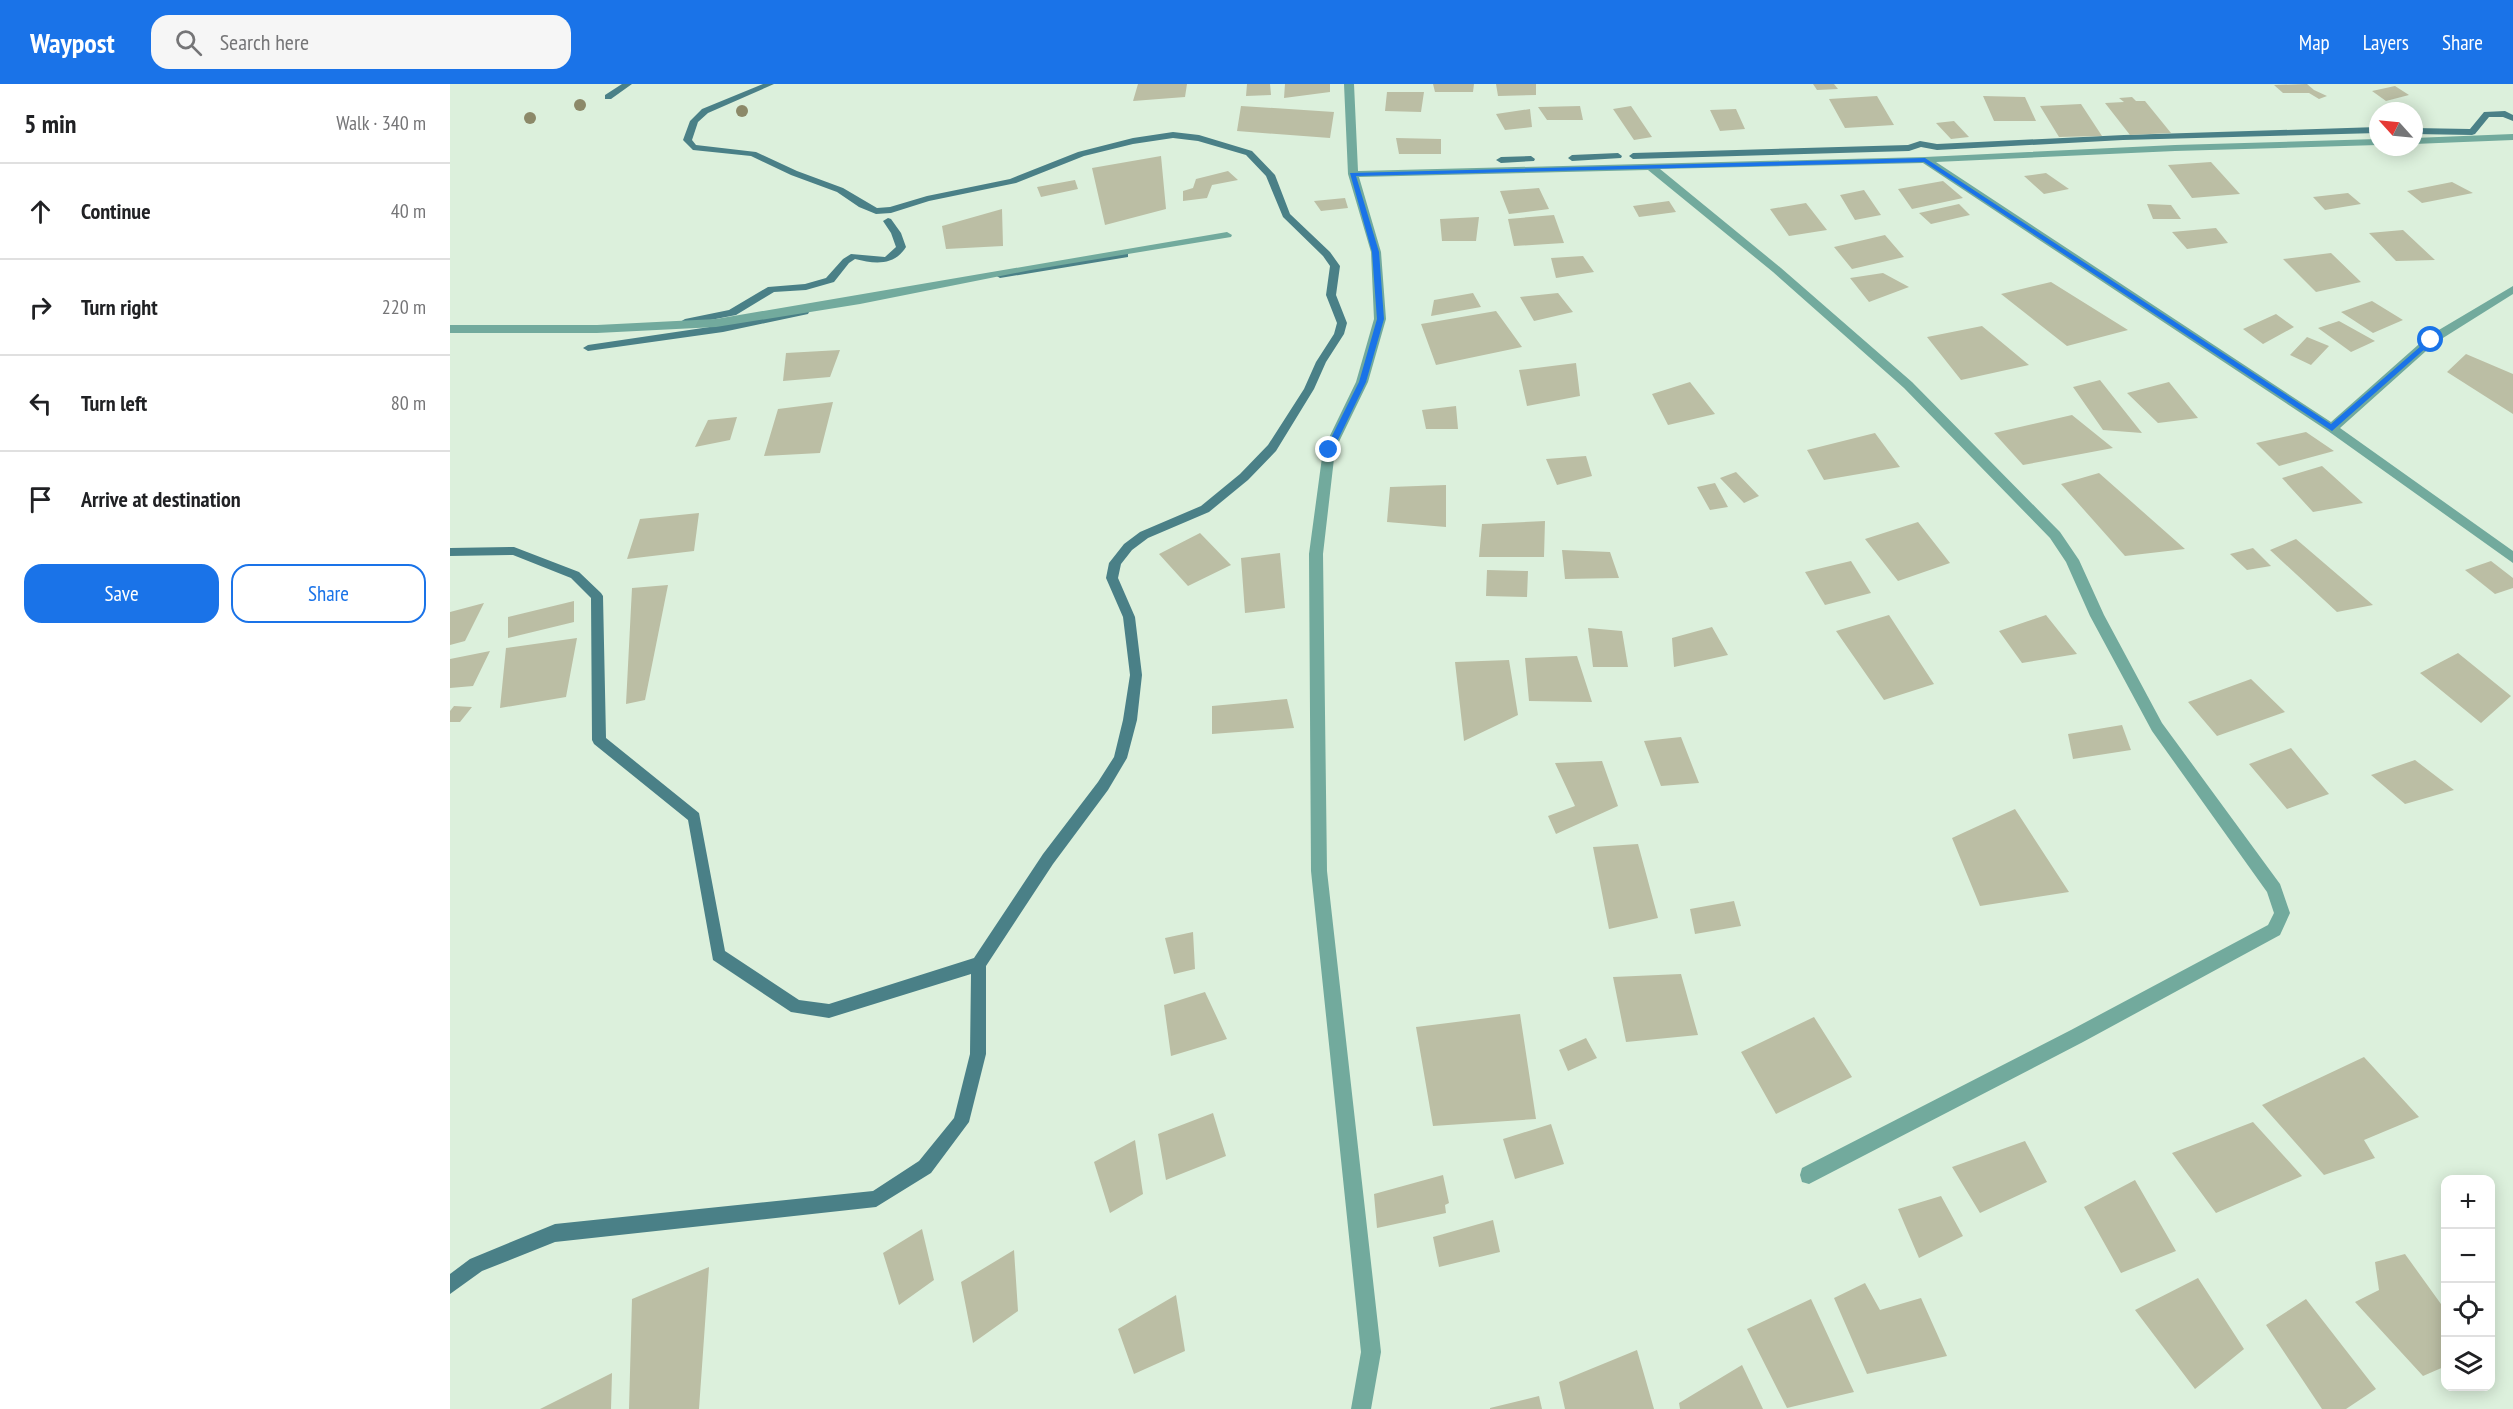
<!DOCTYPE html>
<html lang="en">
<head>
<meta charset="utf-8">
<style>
	:root { --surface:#fff; --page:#f6f6f6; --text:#202124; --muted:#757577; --line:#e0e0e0; --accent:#1a73e8 }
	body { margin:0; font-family:"PT Sans Narrow",sans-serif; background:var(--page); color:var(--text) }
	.controls { position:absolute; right:18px; bottom:18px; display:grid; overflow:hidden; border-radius:12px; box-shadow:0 3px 15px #0003 }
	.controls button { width:54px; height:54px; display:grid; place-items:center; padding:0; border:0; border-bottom:2px solid var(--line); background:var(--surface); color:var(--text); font:30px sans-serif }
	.compass { position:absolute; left:1919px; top:18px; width:54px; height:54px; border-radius:50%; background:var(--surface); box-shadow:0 3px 15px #0003; rotate:297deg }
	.stop { position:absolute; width:18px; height:18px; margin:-14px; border:4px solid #1a73e8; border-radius:50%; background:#fff }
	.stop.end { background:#1a73e8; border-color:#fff; box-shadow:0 2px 6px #0008 }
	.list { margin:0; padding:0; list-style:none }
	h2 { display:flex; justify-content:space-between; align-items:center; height:78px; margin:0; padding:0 24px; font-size:26px }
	h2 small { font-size:20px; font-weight:400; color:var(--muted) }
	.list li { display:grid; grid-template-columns:39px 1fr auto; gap:18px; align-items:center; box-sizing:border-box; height:96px; padding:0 24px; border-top:2px solid var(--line) }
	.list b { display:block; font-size:22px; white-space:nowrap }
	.list em { font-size:20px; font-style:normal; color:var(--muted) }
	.actions { display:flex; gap:12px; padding:18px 24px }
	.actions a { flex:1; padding:14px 0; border:2px solid var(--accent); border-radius:18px; text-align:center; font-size:21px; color:var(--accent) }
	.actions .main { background:var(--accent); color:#fff }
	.icon { flex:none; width:33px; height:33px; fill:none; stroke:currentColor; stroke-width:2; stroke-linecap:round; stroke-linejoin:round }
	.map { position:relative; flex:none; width:2063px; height:1325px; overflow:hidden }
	header { display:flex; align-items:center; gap:36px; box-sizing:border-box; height:84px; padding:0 30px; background:var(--accent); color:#fff }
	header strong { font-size:28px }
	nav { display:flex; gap:33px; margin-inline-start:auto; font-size:21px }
	.search { width:420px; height:54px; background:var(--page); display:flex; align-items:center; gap:15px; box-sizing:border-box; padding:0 21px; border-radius:18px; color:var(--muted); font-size:22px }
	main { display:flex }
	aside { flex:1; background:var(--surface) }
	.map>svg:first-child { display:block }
</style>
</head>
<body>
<header>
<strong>Waypost</strong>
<div class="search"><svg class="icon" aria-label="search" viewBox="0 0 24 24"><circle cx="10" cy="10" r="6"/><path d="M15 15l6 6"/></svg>Search here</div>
<nav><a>Map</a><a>Layers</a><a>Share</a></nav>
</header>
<main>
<aside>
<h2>5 min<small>Walk · 340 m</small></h2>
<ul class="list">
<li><svg class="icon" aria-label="ahead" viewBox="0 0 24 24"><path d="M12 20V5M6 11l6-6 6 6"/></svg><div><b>Continue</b></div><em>40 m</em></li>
<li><svg class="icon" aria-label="right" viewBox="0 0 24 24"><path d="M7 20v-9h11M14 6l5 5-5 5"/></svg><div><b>Turn right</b></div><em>220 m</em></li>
<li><svg class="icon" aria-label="left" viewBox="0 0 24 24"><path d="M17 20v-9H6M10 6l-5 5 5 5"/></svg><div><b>Turn left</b></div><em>80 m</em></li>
<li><svg class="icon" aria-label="arrive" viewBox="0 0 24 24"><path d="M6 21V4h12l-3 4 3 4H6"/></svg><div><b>Arrive at destination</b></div></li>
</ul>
<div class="actions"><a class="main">Save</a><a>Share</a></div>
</aside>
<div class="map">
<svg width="2063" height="1325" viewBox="0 0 2063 1325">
	<rect width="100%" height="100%" fill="#dcf0dc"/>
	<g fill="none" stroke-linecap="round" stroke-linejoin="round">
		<!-- stream -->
		<path fill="#4a8087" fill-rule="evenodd" d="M172,0H182L161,15H155V11Z
			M313,0H324L258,29L248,38L242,56L246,61L306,68L347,87L393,104L427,124L440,123L477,112L560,95L628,68L683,54L723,48L749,51L802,67L825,91L840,130L880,168L890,182L886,211L897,239L894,250L876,278L864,305L826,367L798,396L759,428L698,454L682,466L671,480L668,494L685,533L692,591L687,636L677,674L658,706L603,780L536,882V970L519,1038L481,1089L426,1123L105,1158L32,1187L0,1210V1190L20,1175L105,1140L423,1107L469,1077L504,1034L520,970L521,890L379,934L341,928L263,876L238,736L144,660L142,656L141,514L121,494L63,471L0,472V464L64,463L129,488L151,509L153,512L156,654L249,729L275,867L349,916L379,920L524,874L593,770L648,698L664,673L673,636L680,591L673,533L656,494L659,479L674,460L690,448L751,422L790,390L818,361L854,305L866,278L884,250L887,239L876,211L880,182L873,172L833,133L816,92L796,71L748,57L723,54L683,60L634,72L566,99L479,117L441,129L426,130L409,123L387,108L341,91L301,72L243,66L233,56L240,37L252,25Z
			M2034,28L2055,27L2063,31V37L2053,33H2039L2025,50L2022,51L1964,50V44L2020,45Z
			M1928,43V49L1673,56L1487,66L1471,63L1459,67L1183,75L1179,72L1183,69L1458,61L1470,57L1487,60L1674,51Z
			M1168,69L1172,72L1171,74L1122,77L1118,74L1122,71Z
			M1081,72L1085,75L1084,77L1051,79L1046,76L1051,73Z
			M438,134L441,135L451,149L456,163C444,182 425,180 405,175L399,179L384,198L356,206L324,208L286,231L235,241L230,238L235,235L279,226L318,203L355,200L376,194L393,175L401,170L435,173L446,163L441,149L433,137Z
			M675,168L678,169V173L550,194L545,191L550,188Z
			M354,225L359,228L358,230L273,248L138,267L133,264L138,261L273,241Z"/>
	</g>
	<!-- building -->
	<path fill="#bbbea4" d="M688,0H737L735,13L683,17Z
		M797,0H820L821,11L796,12Z
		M835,0H880V8L834,14Z
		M983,0H1024L1023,8H985Z
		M1046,0H1086V11L1048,12Z
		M1363,0H1384L1388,5L1367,6Z
		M1857,0L1864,6L1877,12L1869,15L1859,9H1833L1824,1Z
		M1945,2L1959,11L1936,17L1922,7Z
		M937,8H974L971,28L935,27Z
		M1427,12L1444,41L1395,44L1379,15Z
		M1533,12L1575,13L1586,37H1544Z
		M1682,13L1686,17H1695L1721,49L1680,51L1655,19L1674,18L1669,14Z
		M1631,20L1652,52L1609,53L1590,22Z
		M791,22L884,28L880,54L787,47Z
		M1130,22L1133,36H1097L1088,23Z
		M1181,22L1202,53L1184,56L1163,25Z
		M1080,25L1082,43L1055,46L1046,30Z
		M1286,25L1295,45L1270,47L1260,26Z
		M1504,37L1519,53L1501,55L1486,39Z
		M946,54L991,55V70H949Z
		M711,72L716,125L655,141L642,84Z
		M1761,78L1790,110L1742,114L1718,81Z
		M778,87L788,96L762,101L757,114L733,117V107L743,104L746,95Z
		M1596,89L1619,105L1594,110L1574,92Z
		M625,96L628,105L591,113L587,103Z
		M1493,97L1513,114L1462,125L1448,105Z
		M2002,98L2023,109L1972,119L1957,107Z
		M1089,104L1099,125L1059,130L1050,107Z
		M1414,106L1431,131L1405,136L1390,111Z
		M1898,109L1911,120L1875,126L1863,113Z
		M895,114L898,124L871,127L864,117Z
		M1219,117L1226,128L1189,133L1183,122Z
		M1356,119L1377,146L1339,152L1320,125Z
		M1509,120L1520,131L1481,140L1469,129Z
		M1697,120L1721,121L1731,135H1703Z
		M552,125L553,162L496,165L492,142Z
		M1104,131L1114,159L1064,162L1058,135Z
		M1029,133L1026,157H992L990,135Z
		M1766,144L1778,159L1737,165L1722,148Z
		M1953,146L1985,176L1946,177L1919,149Z
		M1435,151L1454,173L1402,185L1384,163Z
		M1881,169L1911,198L1866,208L1833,175Z
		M1133,172L1144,188L1106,194L1101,174Z
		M1433,189L1459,203L1419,218L1400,194Z
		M1601,198L1678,246L1617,262L1551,210Z
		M1023,209L1031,223L981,232L984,216Z
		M1108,209L1123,228L1084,237L1070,213Z
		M1922,217L1953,236L1923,249L1891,228Z
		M1046,227L1072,263L986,281L971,240Z
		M1826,230L1844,243L1813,260L1793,245Z
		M1889,237L1925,257L1901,268L1868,244Z
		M1532,242L1579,281L1511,296L1477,253Z
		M1857,253L1879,262L1861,281L1840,271Z
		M390,266L380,293L333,297L336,269Z
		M2016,270L2063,290V330L1997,288Z
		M1126,279L1130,312L1077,322L1069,286Z
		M1650,296L1692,349L1653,346L1623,303Z
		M1240,298L1265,330L1218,341L1202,310Z
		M1719,298L1748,334L1708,339L1677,309Z
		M383,318L370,369L314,372L328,325Z
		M1006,322L1008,345H976L972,326Z
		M1622,331L1663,364L1573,381L1544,349Z
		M287,333L280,356L245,363L258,336Z
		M1856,348L1884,367L1829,382L1806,359Z
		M1425,349L1450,383L1374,396L1357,366Z
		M1136,372L1142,392L1107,401L1096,375Z
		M1872,382L1913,419L1863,428L1832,394Z
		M1286,388L1309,412L1294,419L1270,394Z
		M1649,389L1735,465L1675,472L1611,400Z
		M1265,399L1278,423L1260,426L1247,403Z
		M996,401V443L937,438L940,403Z
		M249,429L244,467L177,475L190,435Z
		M1095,437L1094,473H1029L1032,440Z
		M1468,438L1500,479L1448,497L1415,455Z
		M750,449L781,481L738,502L709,470Z
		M1846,455L1923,521L1887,528L1820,466Z
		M1803,464L1821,482L1797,486L1780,470Z
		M1112,466L1160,468L1169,494L1115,495Z
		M830,469L835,524L795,529L791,474Z
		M1401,477L1421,509L1375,521L1355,488Z
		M2041,477L2063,494V504L2045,510L2015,486Z
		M1037,486L1078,487L1077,513L1036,512Z
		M218,501L195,616L176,620L182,504Z
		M124,517V538L58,554V533Z
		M34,519L15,557L0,561V528Z
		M1439,531L1484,600L1434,616L1386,547Z
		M1596,531L1627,570L1572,579L1549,547Z
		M1262,543L1278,571L1224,583L1222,554Z
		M1138,544L1172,547L1178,583H1143Z
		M127,554L116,613L50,624L56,564Z
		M40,567L23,602L0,604V575Z
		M2008,569L2061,612L2031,639L1970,589Z
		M1127,572L1142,618L1079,617L1075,574Z
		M1059,576L1068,631L1014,657L1005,578Z
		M1801,595L1835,628L1767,652L1738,618Z
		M837,615L844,644L762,650V622Z
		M4,622L22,623L10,638H0V627Z
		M1672,641L1681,666L1623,675L1618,650Z
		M1231,653L1249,699L1211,702L1194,657Z
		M1841,664L1879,710L1837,725L1799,680Z
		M1965,676L2004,706L1955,720L1921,691Z
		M1152,677L1168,722L1106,750L1098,732L1125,722L1105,679Z
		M1565,725L1619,808L1530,822L1502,754Z
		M1188,760L1208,834L1159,845L1143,763Z
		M1284,817L1291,842L1245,850L1240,825Z
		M743,848L745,885L724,890L715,854Z
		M1231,890L1248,951L1176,958L1163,893Z
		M755,908L777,955L721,972L714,921Z
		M1070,930L1086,1035L983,1042L966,943Z
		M1364,933L1402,993L1326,1030L1291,968Z
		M1136,954L1147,974L1118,987L1109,966Z
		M1914,973L1969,1033L1914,1056L1925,1074L1874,1091L1812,1021Z
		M763,1029L776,1072L716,1096L708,1050Z
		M1803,1038L1852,1092L1766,1129L1722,1069Z
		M1101,1040L1114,1080L1065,1095L1053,1055Z
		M685,1056L693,1110L660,1129L644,1078Z
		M1575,1057L1597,1098L1530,1129L1502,1083Z
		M993,1091L999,1119L995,1121L996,1129L927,1144L924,1110Z
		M1685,1096L1726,1167L1671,1189L1634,1123Z
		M1491,1112L1513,1152L1469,1174L1448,1125Z
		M1043,1136L1050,1168L989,1183L983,1153Z
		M472,1145L484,1196L449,1221L433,1169Z
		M564,1166L568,1227L523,1259L511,1198Z
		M1955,1170L1996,1227V1282L1973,1292L1905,1218L1929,1206L1925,1178Z
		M259,1183L249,1325H179L182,1215Z
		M1748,1194L1794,1265L1745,1305L1685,1226Z
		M1415,1199L1430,1226L1471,1214L1497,1272L1417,1290L1384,1214Z
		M726,1211L735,1267L684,1290L668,1245Z
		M1361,1215L1404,1308L1337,1324L1297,1245Z
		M1856,1215L1926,1305L1896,1325H1872L1816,1241Z
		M1187,1266L1204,1325H1115L1109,1298Z
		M1292,1281L1313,1325H1230L1229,1319Z
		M162,1289L161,1325H90Z
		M1089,1312L1092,1325H1040V1324Z"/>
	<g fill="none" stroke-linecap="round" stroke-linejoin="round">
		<!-- minor -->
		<path fill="#72aa9d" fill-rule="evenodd" d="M894,0H904L908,87L1475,73L1725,61L1928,55V61L1725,67L1486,78L1881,338L1977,253L2063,202V210L1985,259L1890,344L2063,467V479L1878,347L1473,79L1210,85L1331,184L1462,298L1610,448L1629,476L1654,531L1712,639L1830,800L1840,829L1830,851L1633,958L1359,1100L1352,1098L1350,1091L1352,1084L1621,946L1818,841L1824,829L1817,808L1702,647L1640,532L1616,478L1600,454L1454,304L1323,188L1198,86L909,93L931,168L936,235L918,298L885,366L873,470L877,787L931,1268L921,1325H901L911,1268L861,787L859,470L873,366L906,298L924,235L921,168L898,90Z
			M2063,50V56L1964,60V54Z
			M777,148L782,151L781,153L581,186L410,220L266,243L147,249H0V241H147L266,235Z"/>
	</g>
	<!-- trees -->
	<g fill="#8c8969">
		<circle cx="130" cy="21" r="6"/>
		<circle cx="292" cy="27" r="6"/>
		<circle cx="80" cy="34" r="6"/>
	</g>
	<!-- route -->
	<path fill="#1a73e8" d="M1475,74L1881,340L1979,255L1985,256L1882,347L1474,78L906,92L929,168L934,235L916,298L882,368L875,366L909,298L927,235L922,168L900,89Z"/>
</svg>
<div class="controls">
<button>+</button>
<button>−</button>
<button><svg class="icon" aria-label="locate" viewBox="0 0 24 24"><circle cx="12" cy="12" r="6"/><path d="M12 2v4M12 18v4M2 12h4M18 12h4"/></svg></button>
<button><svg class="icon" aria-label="layers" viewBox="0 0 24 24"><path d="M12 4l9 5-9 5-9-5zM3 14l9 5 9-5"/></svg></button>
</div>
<svg class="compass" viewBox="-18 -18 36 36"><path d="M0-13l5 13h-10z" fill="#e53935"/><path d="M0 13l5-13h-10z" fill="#757577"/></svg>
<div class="stop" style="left:1981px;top:256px"></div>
<div class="stop end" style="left:879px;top:366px"></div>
</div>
</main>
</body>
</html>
